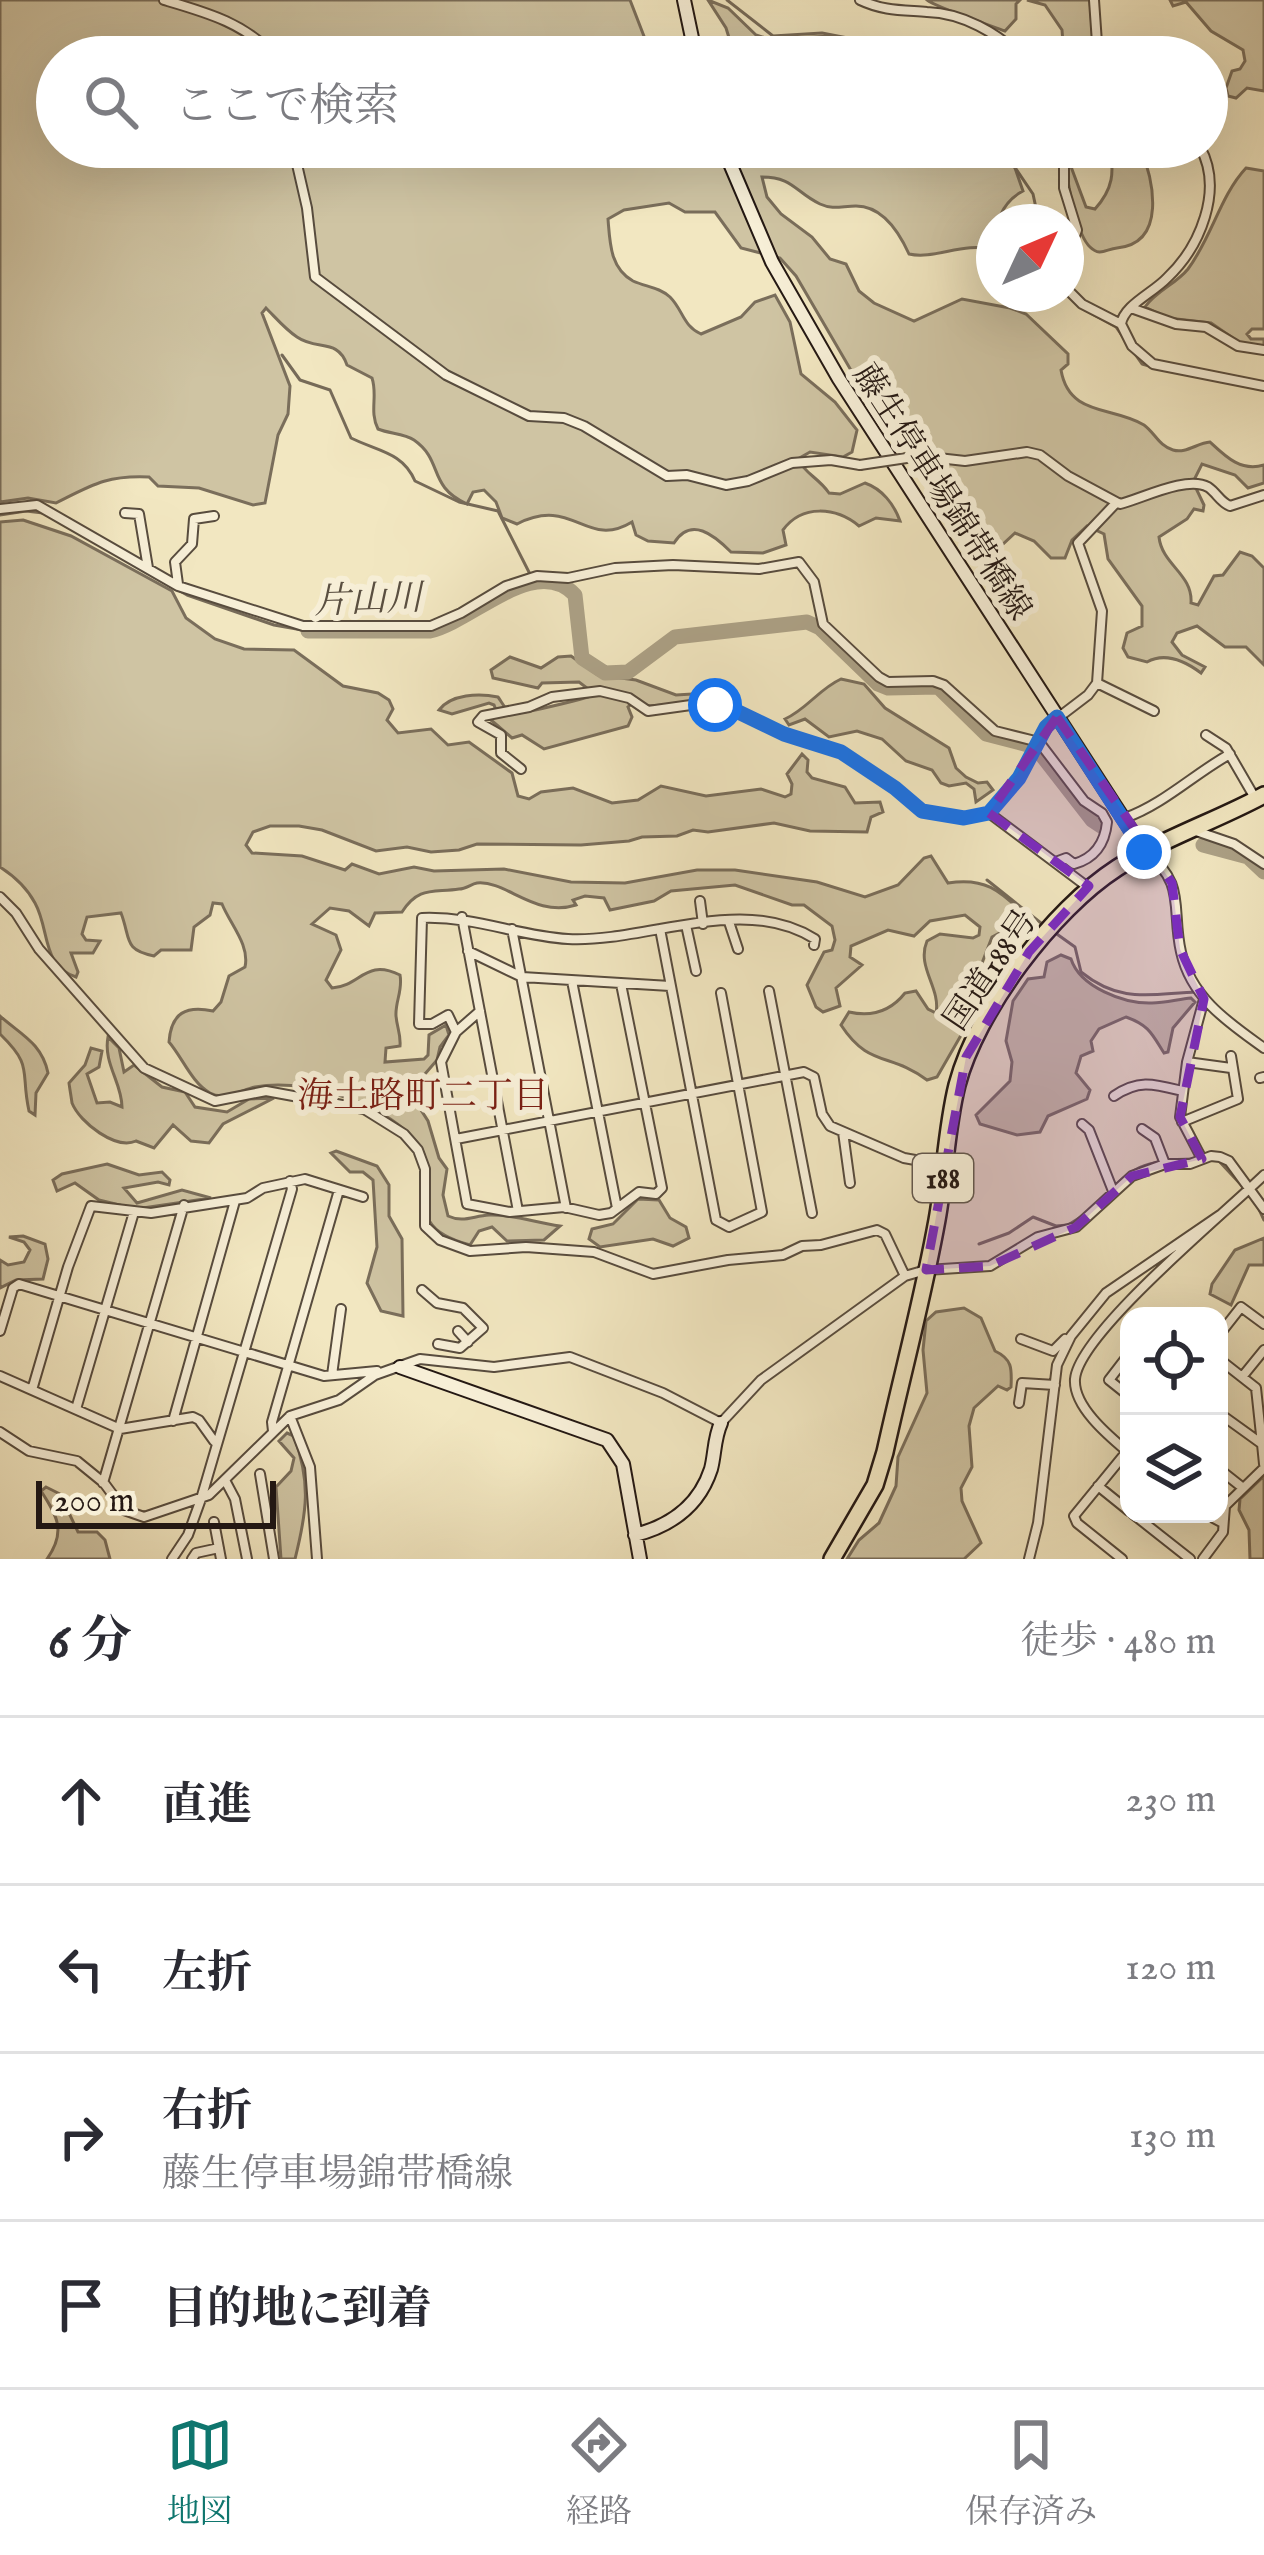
<!DOCTYPE html>
<html lang="ja">
<head>
<meta charset="utf-8">
<style>
	:root { --surface:#fff; --page:#f7f7f7; --text:#2b2b33; --muted:#7c7c81; --line:#e1e1e2; --accent:#0f766e }
	body { margin:0; font-family:"IM FELL English","Noto Serif JP",serif; background:var(--page); color:var(--text) }
	.controls { position:absolute; right:36px; bottom:36px; display:grid; overflow:hidden; border-radius:24px; box-shadow:0 12px 48px #0002 }
	.controls button { width:108px; height:108px; display:grid; place-items:center; padding:0; border:0; border-bottom:3px solid var(--line); background:var(--surface); color:var(--text); font:60px sans-serif }
	.compass { position:absolute; left:976px; top:204px; width:108px; height:108px; border-radius:50%; background:var(--surface); box-shadow:0 12px 48px #0002; rotate:46deg }
	.scale { position:absolute; left:36px; bottom:30px; width:240px; box-sizing:border-box; padding-left:12px; border:6px solid #241813; border-top:0; font-size:33px; line-height:42px; white-space:nowrap; color:#241813; -webkit-text-stroke:9px #f7efd7; paint-order:stroke }
	.stop { position:absolute; width:36px; height:36px; margin:-27px; border:9px solid #1a73e8; border-radius:50%; background:#fff }
	.stop.end { background:#1a73e8; border-color:#fff; box-shadow:0 3px 12px #0008 }
	.list { margin:0; padding:0; list-style:none }
	h2 { display:flex; justify-content:space-between; align-items:center; height:156px; margin:0; padding:0 48px; font-size:51px }
	h2 small { font-size:39px; font-weight:400; color:var(--muted) }
	.list li { display:grid; grid-template-columns:78px 1fr auto; gap:36px; align-items:center; box-sizing:border-box; height:168px; padding:0 48px; border-top:3px solid var(--line) }
	.list b { display:block; font-size:45px; white-space:nowrap }
	.list p { margin:0; font-size:39px; white-space:nowrap; color:var(--muted) }
	.list em { font-size:39px; font-style:normal; color:var(--muted) }
	.icon { flex:none; width:66px; height:66px; fill:none; stroke:currentColor; stroke-width:2; stroke-linecap:round; stroke-linejoin:round }
	.map { position:relative; flex:none; width:1264px; height:1559px; overflow:hidden }
	.search { position:absolute; background:var(--surface); box-shadow:0 12px 48px #0002; left:36px; right:36px; top:36px; height:132px; display:flex; align-items:center; gap:30px; box-sizing:border-box; padding:0 42px; border-radius:66px; color:var(--muted); font-size:45px }
	.sheet { height:828px; background:var(--surface) }
	nav { display:flex; justify-content:space-around; align-items:center; box-sizing:border-box; height:168px; border-top:3px solid var(--line); background:var(--surface); font-size:33px; color:var(--muted) }
	nav a { display:grid; justify-items:center; gap:6px }
	nav .on { color:var(--accent) }
	.map>svg:first-child { display:block }
</style>
</head>
<body>
<div class="map">
<svg width="1264" height="1559" viewBox="0 0 1264 1559">
	<rect width="100%" height="100%" fill="#f2e7c1"/>
	<filter id="stains"><feTurbulence type="fractalNoise" baseFrequency=".00167" numOctaves="4"/><feColorMatrix values="0 0 0 0 .2 0 0 0 0 .09 0 0 0 0 .02 0 0 0 .5 -.17"/></filter>
	<radialGradient id="worn" r=".72"><stop offset=".6" stop-color="#630" stop-opacity="0"/><stop offset="1" stop-color="#630" stop-opacity=".3"/></radialGradient>
	<!-- green -->
	<path fill="#cfc4a3" stroke="#7a6e5b" stroke-width="3" d="M0,0H630L652,57H57V147H691C706,165 723,161 744,154L747,147H1000L1015,168L1023,191C1000,203 994,226 994,250C964,241 935,260 909,254C899,232 883,206 856,206C842,206 833,210 820,204C795,192 793,177 762,177L767,197L781,214L812,237L830,259L846,264L859,291L874,303L914,321L962,299L1010,308L1026,314L1068,354V364L1061,370C1069,417 1113,406 1144,425C1155,433 1159,446 1173,450C1186,454 1197,443 1210,442C1226,457 1241,472 1264,465V483L1248,488L1235,475L1202,464L1193,482L1204,505L1203,511L1194,509L1187,519L1159,537C1162,565 1193,574 1191,603L1198,605L1214,576L1223,575L1240,552L1252,556L1264,568V665L1246,647H1225L1197,626L1177,633L1172,642L1182,655L1205,667L1201,673C1185,661 1165,652 1147,662L1128,657L1123,648L1127,633L1142,626V606L1108,559L1104,534L1087,526L1072,540L1065,558H1051L1034,541L1015,533L1003,544L990,546C966,529 938,500 937,470L944,464L939,450L897,439L866,396L796,276L780,258L741,248L715,212H685L669,203L624,210L608,219C610,243 610,268 633,281C646,287 659,287 670,297C683,310 683,326 701,334L741,317L755,302L775,295L790,322L801,374L835,402L857,430L852,452L843,457L810,452L798,459C804,473 819,478 829,493L840,494L865,483C882,489 894,504 900,521L876,518L859,526C836,507 802,504 783,530L786,545L763,553L731,552C714,535 691,516 674,543L648,541L636,535L632,522C586,550 573,495 517,524L502,518L496,502L484,490L473,492L467,504C427,486 444,461 414,440C404,433 390,434 378,429C369,411 378,396 372,378L347,365C338,338 317,351 297,337C285,329 276,318 266,308L262,313L290,386L288,414L278,435L265,503L253,505L199,488L158,486L149,477C107,475 92,485 56,503L28,498L0,502Z
		M708,0L728,8L756,35L769,39L833,36L889,57H735L726,28Z
		M927,0H1020L1016,4V19L1005,31C992,26 933,6 927,0Z
		M1027,0H1090L1094,57H1064L1062,30L1045,5Z
		M1170,0H1264V91L1247,88L1236,98L1228,96L1226,88L1232,71L1240,69L1245,61L1243,50L1211,31L1186,2L1173,6Z
		M1109,147H1140C1154,181 1167,243 1117,248C1106,249 1100,257 1090,247C1077,235 1067,184 1067,166L1070,164L1086,207L1095,209C1113,189 1115,172 1109,147Z
		M1246,168L1264,171V329H1252L1247,334L1251,339H1264V347L1240,343L1211,323L1168,318L1145,307C1156,291 1176,284 1188,269C1212,237 1220,196 1246,168Z
		M23,520L71,536L172,591L186,618L215,639L244,649L294,650L343,686L378,693L389,700L393,709L387,720L398,733L431,729L448,745L469,742L512,773L518,796L529,799L541,792L573,788L612,803L638,800L661,786L706,796L761,789L785,797L791,794L792,784L787,774L802,754L808,760L807,772L812,778L845,787L855,803L880,802L883,812L871,817L867,832L810,831L774,823L708,832L693,830L677,836L642,837L629,841L581,845L477,844L459,850L431,852L407,847L376,851L322,830L299,826H270L253,832L246,845L252,853L302,856L345,870L352,864L379,874L414,867L434,871L504,869L571,882L625,883L697,870H735L817,882L865,897L898,885L924,858L931,856L948,883C984,877 1000,890 1025,915L1022,921L992,937L979,971L982,997L979,1004L937,1077L927,1080C890,1052 869,1068 841,1025L849,1012C871,1017 890,1012 905,993L916,991L928,1009L936,1013C941,988 916,967 927,941L940,934L973,938L979,935L980,927L965,915L930,921L914,936L888,930L851,946L850,957L862,965L836,988L840,1006L823,1012L816,1007L807,985L824,952L832,950L835,940L832,926L804,905H792L735,885L671,891L654,901L610,910L604,898L585,896L573,900L576,905C535,918 506,880 477,883C471,884 466,889 459,889C433,893 419,886 402,912L375,913L369,926L349,911L330,908L312,924L336,935L341,950L326,980L332,988C361,986 365,958 400,975C403,990 395,1002 396,1016C397,1028 401,1034 400,1046L386,1048L385,1062L424,1059L428,1055L429,1035L446,1025L449,1035L440,1047L437,1060L412,1089V1096L428,1121L439,1158L447,1169L443,1195L448,1216C463,1223 473,1216 489,1215C515,1214 535,1223 560,1226L544,1240L507,1241L492,1227L479,1231L470,1245C383,1221 462,1178 405,1130C369,1099 302,1079 255,1087C241,1090 224,1101 210,1093C192,1083 182,1057 169,1042C171,1013 186,1005 213,1011L221,1002L229,976L245,967C250,945 230,924 222,904L213,903L210,915L194,927L191,950H161L154,956C123,950 131,939 121,913L87,917L82,934L86,940L100,941L93,953H71L78,972L76,977C41,965 50,930 35,903C27,888 14,876 0,867V522Z
		M571,656L598,675L636,680L676,695L725,692L732,698L733,706L724,713H706L684,704L647,706L637,699L628,707L632,717L628,726L544,749L522,735L512,738L491,720L497,713L494,705L489,703L452,714L439,710C451,694 479,693 498,697C501,701 506,710 510,713C516,716 578,700 588,697L587,688L579,682L542,683L538,688L493,678L491,670L510,657L541,668L558,657Z
		M841,679L864,684L885,708L949,748L956,768L966,777L978,783L987,782L993,790L976,802L974,789L966,783L949,786L941,783L932,770L906,761L882,739L857,731L829,737L805,719L789,725L785,719C807,709 819,689 841,679Z
		M1061,955L1071,959C1080,987 1124,1004 1152,1003C1165,1003 1179,999 1191,998L1195,1002L1173,1028L1168,1052L1164,1053C1152,1034 1149,1025 1126,1017L1099,1029L1091,1041L1093,1051L1081,1056L1076,1073L1090,1090L1087,1099L1048,1116L1040,1132L1017,1135L980,1124L976,1115L1010,1081L1012,1062L1006,1041L1013,1001L1028,979L1044,977L1047,962Z
		M0,1016C20,1034 42,1043 48,1073L36,1093L35,1115L29,1111C20,1070 34,1067 0,1034Z
		M108,1037L119,1048L124,1072L134,1065L162,1087L185,1092L195,1107L227,1112L249,1099L274,1098L223,1124L209,1143L191,1141L173,1125L154,1148L136,1141C116,1150 80,1123 72,1103C72,1102 69,1084 69,1083L85,1065L91,1048L102,1051L99,1067L87,1074L97,1103L110,1102L122,1107C122,1083 103,1063 108,1037Z
		M336,1151L377,1166L389,1185V1216L402,1239L403,1316L381,1311L367,1283L377,1247L373,1180L363,1172H350L331,1153Z
		M107,1164L139,1175L162,1172L170,1180L169,1185L158,1182L124,1188L137,1203L182,1190L211,1198L136,1209L99,1200L75,1183L57,1191L53,1180L62,1174Z
		M638,1199L659,1200L670,1218L686,1227L689,1238L673,1246L653,1239L600,1247L589,1239L592,1229L613,1224Z
		M23,1236L45,1244L48,1259L43,1279L16,1280L0,1288V1260L8,1265L24,1262L30,1250L24,1242L9,1237Z
		M1264,1238V1265H1249L1231,1305L1210,1294L1212,1284L1235,1250Z
		M964,1308L981,1318L995,1351C1012,1359 1012,1368 1011,1387L1007,1390L998,1386L974,1408L969,1426L972,1467L961,1488L962,1501L981,1543L964,1559H847L859,1540L879,1523L896,1486L898,1457L927,1393L923,1350L926,1321L936,1312Z
		M287,1433L294,1436C311,1483 307,1511 295,1559H281L276,1487L291,1471L294,1458L279,1441Z
		M1264,1476V1559H1250L1249,1530L1239,1510L1240,1499Z
		M46,1487L60,1494L78,1532H97L105,1540L110,1559H47C66,1532 58,1517 41,1491Z"/>
	<g fill="none" stroke-linecap="round" stroke-linejoin="round">
		<!-- stream -->
		<path stroke="#766a58" stroke-width="3" d="M727,0L773,36L822,33L894,47L916,57
			M1001,147L1033,194L1039,222
			M1085,310L1116,327L1142,364L1164,370
			M282,355L300,380L330,390L351,438C377,451 403,452 415,481L459,502L498,511L534,582
			M1173,371L1211,379
			M0,515L26,511L43,513L187,595L274,625L308,631
			M987,880L1046,927
			M1054,932L1075,947L1081,972C1122,1005 1153,993 1198,992
			M1218,1160L1244,1188
			M1257,1205L1264,1220
			M979,1244L1009,1233L1033,1217L1056,1226L1068,1225C1127,1192 1110,1158 1197,1159"/>
		<!-- river -->
		<path stroke="#aca186" stroke-width="15" d="M308,631H430C473,621 536,553 575,595L582,658L605,673L628,672L675,637L807,622L820,628L878,684L888,688L938,687L986,734L1032,746L1040,753L1092,820L1101,826
			M1203,845L1248,857L1264,872"/>
		<defs>
			<path id="street" d="M164,0C205,12 246,23 275,57
				M860,0C883,11 902,10 927,12C963,13 997,33 1022,57
				M1094,0L1098,57
				M293,147L307,208L315,277L446,375L529,416L564,418L584,426L667,476L687,475L726,485L748,481L792,463L831,460L860,465
				M1064,147V188L1077,230L1066,260
				M1200,147C1224,190 1200,247 1167,278C1153,293 1124,305 1121,324L1132,346L1153,364L1264,386
				M1066,288L1082,304L1121,324
				M1131,308L1176,324L1206,327L1238,346L1264,350
				M920,456L965,461L1027,452L1040,455L1068,476L1120,504C1141,499 1187,475 1208,487C1217,493 1220,502 1230,506L1264,495
				M0,509L37,505L178,586L303,626H431L461,613L506,586L537,576L568,578L615,568L673,565L759,569L799,562L814,582L823,624L879,677L888,682L933,681L944,685L995,731L1039,742L1084,801L1102,813L1107,822C1105,843 1095,858 1074,864L1066,858L1058,861
				M125,513L139,514L148,568
				M178,584L175,562L192,544L194,519L214,516
				M1097,683L1154,711
				M1206,735L1226,748L1255,798
				M521,769L501,753V735L478,722L483,716L529,707L552,697L600,691L629,698L648,711L698,704L730,708L784,734L841,752L894,788L922,811L965,818L989,813L1089,888
				M989,813L1019,778L1046,727L1088,695L1097,683L1102,611L1078,543L1116,503
				M1125,818C1164,804 1194,774 1230,754
				M1196,831L1234,844L1264,864
				M1145,852C1187,883 1171,909 1181,952C1191,998 1229,1023 1264,1048
				M0,897L16,913L39,949L144,1068L215,1101L266,1091L364,1109L404,1134L418,1150L425,1169V1226L440,1240L470,1251L526,1247L594,1252L653,1274L728,1260L783,1255L802,1246L821,1245L877,1230L885,1234L905,1276
				M700,901L703,924
				M462,917L518,1211
				M729,922L738,949
				M686,925L696,971
				M512,929L566,1208
				M660,929L716,1220L729,1227L762,1212L721,993
				M468,951L522,977L670,986
				M572,981L617,1208
				M769,991L812,1213
				M480,1011L456,1032L441,1062L467,1204L510,1212L564,1207L599,1215L611,1213L639,1192L656,1194L662,1188L621,984
				M456,1032L448,1015L432,1024H419L422,918C476,916 517,936 568,939C647,943 743,893 815,939L814,945
				M1187,1062L1231,1068
				M1260,1078L1264,1077
				M1114,1096C1139,1079 1154,1084 1182,1091
				M1182,1122L1238,1099L1231,1056
				M1082,1124L1089,1130L1113,1191
				M1142,1129L1155,1138L1165,1164
				M843,1132L850,1183
				M456,1139L804,1072L814,1077L822,1114L830,1126L904,1158L943,1165
				M1202,1159L1180,1117L1187,1062L1204,999
				M422,1290L437,1303L463,1308L483,1328L460,1348L438,1344
				M0,1331L13,1288L19,1284L324,1376L377,1371
				M458,1331L468,1342
				M1219,1335L1241,1307L1264,1324
				M1021,1339L1053,1351L1065,1339
				M1129,1354L1109,1380L1129,1396
				M1219,1359L1256,1388L1262,1444
				M332,1375L341,1309
				M0,1376L120,1429L193,1417L199,1420L214,1441
				M1242,1377L1264,1350
				M32,1390L68,1267L91,1206L151,1213L247,1198L263,1188L305,1179L363,1197
				M1019,1403L1022,1383L1055,1385
				M76,1409L134,1212
				M1219,1413L1262,1444L1264,1464
				M290,1416L310,1467L317,1559
				M173,1421L235,1201
				M273,1431L272,1422L339,1190
				M0,1432L29,1451L77,1461L104,1483L124,1510L144,1517L209,1495L290,1416L339,1400L375,1375L420,1359L494,1367L570,1357L663,1393L721,1423L761,1380L905,1276L926,1270L990,1266L1038,1237L1076,1227L1132,1176L1165,1164H1190L1211,1156L1220,1157L1229,1161L1264,1209
				M1129,1453C1110,1437 1073,1407 1075,1379C1079,1333 1225,1213 1264,1175
				M1219,1469L1243,1488
				M260,1474L274,1559
				M226,1482L235,1499L247,1559
				M103,1483L184,1205
				M1098,1486L1129,1511
				M1133,1514L1190,1559
				M1206,1514L1221,1522
				M214,1522L221,1559
				M172,1559L188,1535L201,1499L292,1189L290,1181
				M192,1559L196,1553L219,1548
				M1029,1559L1038,1523L1057,1365L1071,1336L1106,1293L1220,1215
				M1122,1559L1077,1523L1074,1516L1128,1450
				M1203,1559L1223,1532L1225,1506L1264,1468"/>
			<path id="secondary" d="M684,0L696,57
				M723,147L772,262L839,379L1145,852
				M400,1367L607,1440L623,1464L640,1559
				M635,1535C670,1526 699,1506 711,1469C715,1454 714,1438 721,1423"/>
			<path id="highway" d="M832,1559L875,1485L885,1452C902,1375 923,1298 937,1220C945,1176 946,1129 957,1085C977,1010 1052,910 1117,868C1163,838 1216,821 1264,795"/>
		</defs>
		<!-- street casing -->
		<use href="#street" stroke="#584c3e" stroke-width="12"/>
		<!-- secondary casing -->
		<use href="#secondary" stroke="#241813" stroke-width="16"/>
		<!-- highway casing -->
		<use href="#highway" stroke="#241813" stroke-width="20"/>
		<!-- street -->
		<use href="#street" stroke="#f7efd7" stroke-width="8"/>
		<!-- secondary -->
		<use href="#secondary" stroke="#f7efd7" stroke-width="12"/>
		<!-- highway -->
		<use href="#highway" stroke="#f2e7c1" stroke-width="15"/>
		<defs>
			<path id="street-bridge" d="M860,465L920,456"/>
		</defs>
		<!-- street-bridge casing -->
		<use href="#street-bridge" stroke="#584c3e" stroke-width="12" stroke-linecap="butt"/>
		<!-- street-bridge -->
		<use href="#street-bridge" stroke="#f7efd7" stroke-width="8"/>
	</g>
	<g fill="none" stroke-linecap="round" stroke-linejoin="round">
		<!-- route -->
		<path stroke="#1a73e8" stroke-width="15" d="M715,705L730,708L784,734L841,752L895,788L922,811L964,818L989,813L1019,778L1046,727L1057,717L1144,852"/>
	</g>
	<!-- marked area -->
	<path fill="#7b2cbf" fill-opacity="0.2" stroke="#7b2cbf" stroke-width="9" stroke-dasharray="24 15" stroke-linejoin="round" d="M1057,717L1172,883L1180,949L1204,999L1180,1117L1202,1159L1132,1176L1076,1227L990,1266L926,1270L966,1057L1029,952L1089,886L989,813Z"/>
	<g text-anchor="middle" stroke-width="12" stroke-linejoin="round" paint-order="stroke">
		<!-- shield labels -->
		<rect fill="#f7efd7" stroke="#63584e" stroke-width="3" x="913" y="1154" width="60" height="48" rx="9"/>
		<g font-size="30" font-weight="bold" fill="#241813">
			<text x="943" y="1188">188</text>
		</g>
		<!-- street labels -->
		<g font-size="33" fill="#241813" stroke="#f7efd7">
			<text transform="translate(944 491) rotate(57)" y="12">藤生停車場錦帯橋線</text>
			<text transform="translate(989 969) rotate(-56)" y="12">国道188号</text>
		</g>
		<!-- water labels -->
		<g font-size="36" font-style="italic" fill="#5a4f41" stroke="#f7efd7">
			<text transform="translate(368 598) rotate(-2)" y="13">片山川</text>
		</g>
		<!-- neighbourhood labels -->
		<g font-size="36" fill="#7a1f14" stroke="#f7efd7">
			<text x="423" y="1107">海土路町二丁目</text>
		</g>
	</g>
	<rect width="100%" height="100%" filter="url(#stains)"/>
	<rect width="100%" height="100%" fill="url(#worn)"/>
</svg>
<div class="controls">
<button><svg class="icon" aria-label="locate" viewBox="0 0 24 24"><circle cx="12" cy="12" r="6"/><path d="M12 2v4M12 18v4M2 12h4M18 12h4"/></svg></button>
<button><svg class="icon" aria-label="layers" viewBox="0 0 24 24"><path d="M12 4l9 5-9 5-9-5zM3 14l9 5 9-5"/></svg></button>
</div>
<svg class="compass" viewBox="-18 -18 36 36"><path d="M0-13l5 13h-10z" fill="#e53935"/><path d="M0 13l5-13h-10z" fill="#7c7c81"/></svg>
<div class="scale">200 m</div>
<div class="stop" style="left:715px;top:705px"></div>
<div class="stop end" style="left:1144px;top:852px"></div>
<div class="search"><svg class="icon" aria-label="search" viewBox="0 0 24 24"><circle cx="10" cy="10" r="6"/><path d="M15 15l6 6"/></svg>ここで検索</div>
</div>
<section class="sheet">
<h2>6 分<small>徒歩 · 480 m</small></h2>
<ul class="list">
<li><svg class="icon" aria-label="ahead" viewBox="0 0 24 24"><path d="M12 20V5M6 11l6-6 6 6"/></svg><div><b>直進</b></div><em>230 m</em></li>
<li><svg class="icon" aria-label="left" viewBox="0 0 24 24"><path d="M17 20v-9H6M10 6l-5 5 5 5"/></svg><div><b>左折</b></div><em>120 m</em></li>
<li><svg class="icon" aria-label="right" viewBox="0 0 24 24"><path d="M7 20v-9h11M14 6l5 5-5 5"/></svg><div><b>右折</b><p>藤生停車場錦帯橋線</p></div><em>130 m</em></li>
<li><svg class="icon" aria-label="arrive" viewBox="0 0 24 24"><path d="M6 21V4h12l-3 4 3 4H6"/></svg><div><b>目的地に到着</b></div></li>
</ul>
</section>
<nav>
<a class="on"><svg class="icon" aria-label="map" viewBox="0 0 24 24"><path d="M3 6l6-2 6 2 6-2v14l-6 2-6-2-6 2zM9 4v14M15 6v14"/></svg>地図</a>
<a><svg class="icon" aria-label="directions" viewBox="0 0 24 24"><path d="M12 3l9 9-9 9-9-9zM9 14v-3h6M13 9l2 2-2 2"/></svg>経路</a>
<a><svg class="icon" aria-label="saved" viewBox="0 0 24 24"><path d="M7 4h10v16l-5-4-5 4z"/></svg>保存済み</a>
</nav>
</body>
</html>
